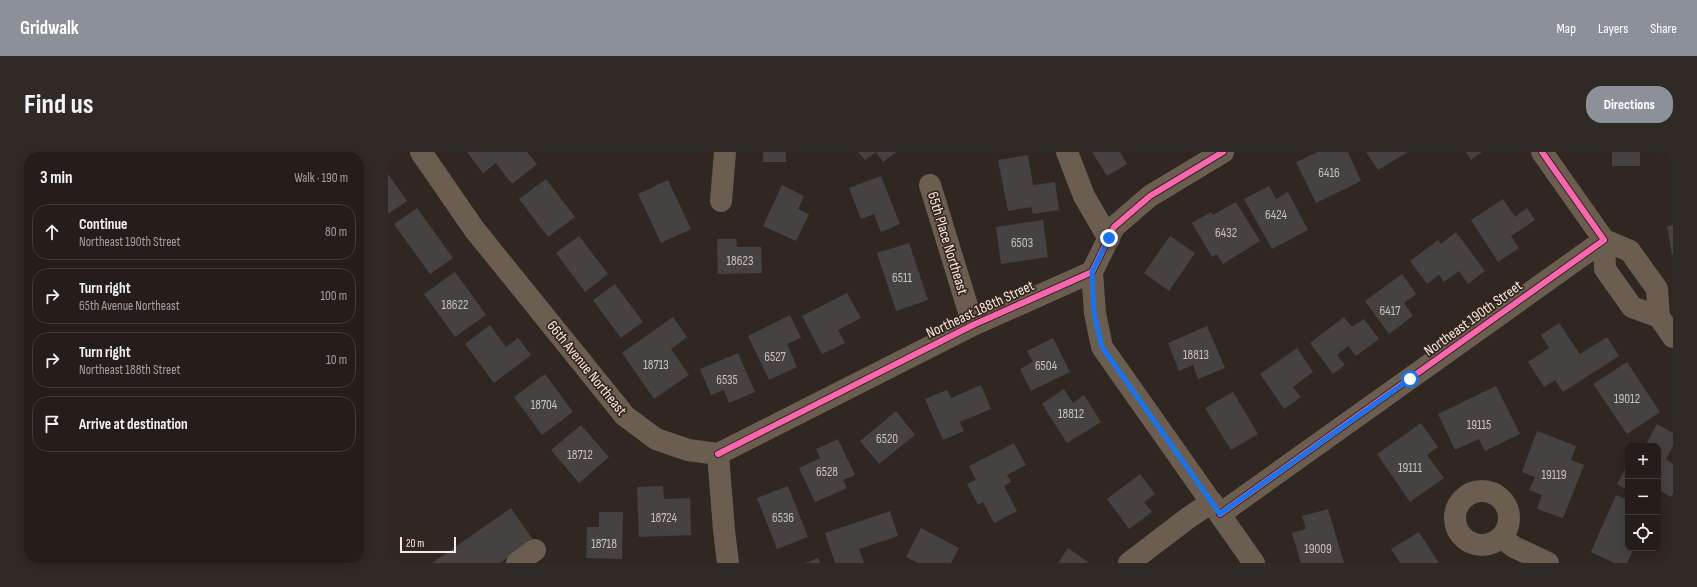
<!DOCTYPE html>
<html lang="en">
<head>
<meta charset="utf-8">
<style>
	:root { --surface:#241d1a; --page:#302a27; --text:#f1f3f6; --muted:#a3a2a2; --line:#413b39; --accent:#8c9099 }
	body { margin:0; font-family:"Sofia Sans Condensed",sans-serif; background:var(--page); color:var(--text) }
	.controls { position:absolute; right:12px; bottom:12px; display:grid; overflow:hidden; border-radius:8px; box-shadow:0 2px 10px #0003 }
	.controls button { width:36px; height:36px; display:grid; place-items:center; padding:0; border:0; border-bottom:1px solid var(--line); background:var(--surface); color:var(--text); font:20px sans-serif }
	.scale { position:absolute; left:12px; bottom:10px; width:56px; box-sizing:border-box; padding-left:4px; border:2px solid #f6eae4; border-top:0; font-size:11px; line-height:14px; white-space:nowrap; color:#f6eae4; -webkit-text-stroke:3px #36251c; paint-order:stroke }
	.stop { position:absolute; width:12px; height:12px; margin:-9px; border:3px solid #1a73e8; border-radius:50%; background:#fff }
	.stop.end { background:#1a73e8; border-color:#fff; box-shadow:0 1px 4px #0008 }
	.list { margin:0; padding:0; list-style:none }
	h2 { display:flex; justify-content:space-between; align-items:center; height:52px; margin:0; padding:0 16px; font-size:17px }
	h2 small { font-size:13px; font-weight:400; color:var(--muted) }
	.list li { display:grid; grid-template-columns:26px 1fr auto; gap:12px; align-items:center; box-sizing:border-box; height:56px; margin:0 8px 8px; padding:0 8px; border:1px solid var(--line); border-radius:16px }
	.list b { display:block; font-size:15px; white-space:nowrap }
	.list p { margin:0; font-size:13px; white-space:nowrap; color:var(--muted) }
	.list em { font-size:13px; font-style:normal; color:var(--muted) }
	.icon { flex:none; width:22px; height:22px; fill:none; stroke:currentColor; stroke-width:2; stroke-linecap:round; stroke-linejoin:round }
	.map { position:relative; flex:none; width:1285px; height:411px; overflow:hidden; border-radius:16px }
	header { display:flex; align-items:center; gap:24px; box-sizing:border-box; height:56px; padding:0 20px; background:var(--accent); color:#fff }
	header strong { font-size:19px }
	nav { display:flex; gap:22px; margin-inline-start:auto; font-size:14px }
	.intro { display:flex; align-items:center; justify-content:space-between; box-sizing:border-box; height:96px; padding:0 24px }
	h1 { margin:0; font-size:28px }
	.button { padding:10px 18px; border-radius:16px; background:var(--accent); color:#fff; font-size:14px; font-weight:700 }
	main { display:flex; gap:24px; padding:0 24px }
	aside { flex:1; background:var(--surface); border-radius:16px; box-shadow:0 2px 10px #0003 }
	.map>svg:first-child { display:block }
</style>
</head>
<body>
<header>
<strong>Gridwalk</strong>
<nav><a>Map</a><a>Layers</a><a>Share</a></nav>
</header>
<div class="intro"><h1>Find us</h1><a class="button">Directions</a></div>
<main>
<aside>
<h2>3 min<small>Walk · 190 m</small></h2>
<ul class="list">
<li><svg class="icon" aria-label="ahead" viewBox="0 0 24 24"><path d="M12 20V5M6 11l6-6 6 6"/></svg><div><b>Continue</b><p>Northeast 190th Street</p></div><em>80 m</em></li>
<li><svg class="icon" aria-label="right" viewBox="0 0 24 24"><path d="M7 20v-9h11M14 6l5 5-5 5"/></svg><div><b>Turn right</b><p>65th Avenue Northeast</p></div><em>100 m</em></li>
<li><svg class="icon" aria-label="right" viewBox="0 0 24 24"><path d="M7 20v-9h11M14 6l5 5-5 5"/></svg><div><b>Turn right</b><p>Northeast 188th Street</p></div><em>10 m</em></li>
<li><svg class="icon" aria-label="arrive" viewBox="0 0 24 24"><path d="M6 21V4h12l-3 4 3 4H6"/></svg><div><b>Arrive at destination</b></div></li>
</ul>
</aside>
<div class="map">
<svg width="1285" height="411" viewBox="0 0 1285 411">
	<rect width="100%" height="100%" fill="#302722"/>
	<!-- building -->
	<path fill="#464242" d="M79,0H139L149,12L124,32L108,11L95,21Z
		M375,0H398V10H375Z
		M470,0H488L477,8Z
		M488,0H508L495,10Z
		M704,0H732L739,12L719,24Z
		M930,0H960L973,29L928,51L908,10Z
		M978,0H1020L990,18Z
		M1078,0H1094L1083,8Z
		M1224,0H1252V14H1224Z
		M640,3L645,33L667,30L671,58L645,62L643,55L620,59L610,8Z
		M0,22L19,49L0,62Z
		M493,24L512,72L493,80L486,62L473,67L461,36Z
		M158,27L187,65L160,85L131,47Z
		M280,28L303,77L273,91L250,42Z
		M394,33L416,44L410,57L421,62L408,89L375,74Z
		M881,34L888,47L900,40L920,78L884,97L856,47Z
		M1115,47L1127,65L1139,56L1147,68L1123,84L1131,96L1110,110L1083,68Z
		M848,50L872,89L835,112L829,102L824,105L804,71L823,60L825,63Z
		M29,56L65,106L42,122L6,72Z
		M655,68L660,105L613,112L608,75Z
		M1285,73V102H1284L1279,74Z
		M1068,80L1097,119L1080,132L1071,119L1056,130L1051,123L1039,132L1022,109L1050,88L1053,92Z
		M191,84L220,122L197,140L168,101Z
		M782,84L807,101L781,139L756,121Z
		M329,87H348L349,95H373L374,121L330,122Z
		M521,91L540,148L508,159L489,101Z
		M67,120L98,163L67,185L36,142Z
		M1014,122L1028,142L1016,151L1025,164L1001,182L977,149Z
		M227,132L255,170L233,186L205,148Z
		M459,141L473,166L450,178L457,191L434,202L414,164Z
		M402,163L413,186L399,192L409,215L381,228L360,184Z
		M285,165L299,185L283,197L301,223L266,247L234,201Z
		M956,165L964,175L976,167L991,187L968,204L960,194L949,203L957,213L945,222L922,191Z
		M1171,171L1192,202L1219,185L1231,204L1175,240L1167,228L1156,235L1140,210L1161,196L1153,183Z
		M102,173L118,195L130,186L143,203L106,231L77,192Z
		M819,174L837,216L810,227L805,213L791,219L780,191Z
		M665,186L682,220L643,239L632,217L645,210L639,199Z
		M909,196L925,220L905,235L913,245L896,257L872,222Z
		M350,201L367,240L341,251L336,238L323,243L312,217Z
		M1239,210L1272,260L1239,282L1205,232Z
		M157,222L185,260L154,283L126,245Z
		M593,233L603,257L572,270L576,279L555,288L537,247L559,238L563,246Z
		M1108,234L1132,282L1097,299L1091,287L1067,298L1050,262Z
		M676,237L685,251L696,243L713,270L679,291L654,252Z
		M845,240L870,282L843,298L817,256Z
		M508,259L527,283L491,312L472,289Z
		M1033,271L1050,295L1039,303L1056,326L1022,350L989,302Z
		M1269,272L1285,281V294L1278,307L1285,312V341L1283,345L1271,338L1270,340V294H1257Z
		M193,273L221,305L191,331L163,298Z
		M1149,279L1188,294L1183,308L1196,313L1175,366L1149,357L1154,343L1141,338L1147,325L1134,320Z
		M450,287L467,323L455,328L459,336L427,350L411,316L432,306L428,297Z
		M626,291L638,313L619,323L623,330L616,334L629,359L606,371L595,350L590,353L579,332L588,328L581,314Z
		M1240,312V339L1229,332Z
		M752,322L767,342L756,350L764,360L741,377L719,347Z
		M275,334L276,347L302,346L303,383L251,385L249,335Z
		M400,334L420,385L389,397L369,346Z
		M1228,343L1240,348V396H1246L1239,411H1226L1203,400Z
		M123,356L145,388L112,411H44Z
		M940,357L956,411H913L904,381L918,377L914,364Z
		M502,359L510,384L471,397L476,411H447L437,381Z
		M211,360H235L234,407L198,406L199,375H211Z
		M533,376L571,396L563,411H530L518,405Z
		M1031,380L1051,411H1012L1003,397Z
		M680,396L700,410L699,411H670Z
		M430,406L432,411H417Z"/>
	<g fill="none" stroke-linecap="round" stroke-linejoin="round">
		<!-- street -->
		<path stroke="#6c5d51" stroke-width="22" d="M33,0L86,77L237,264L268,287L300,298L330,302L336,378L340,411
			M679,0L696,44L721,87
			M542,33L585,173
			M333,49L337,0
			M1216,88L1242,99L1244,102L1269,137L1271,165L1244,155L1217,117Z
			M704,120L707,161L714,195L866,411
			M1271,165L1285,185
			M330,302L585,173L704,120L726,75L762,44L835,0
			M1067 366a27 27 0 1 1 54 0a27 27 0 1 1-54 0Z
			M832,362L1216,88L1154,0
			M1113,385L1126,395L1160,411
			M129,411L147,398
			M741,411L800,366L824,350"/>
		<defs>
			<path id="cycleway" d="M330,302L585,173L704,120L726,75L762,44L835,0
				M832,362L1216,88L1154,0"/>
		</defs>
		<!-- cycleway casing -->
		<use href="#cycleway" stroke="#36251c" stroke-width="8"/>
		<!-- cycleway -->
		<use href="#cycleway" stroke="#f766af" stroke-width="6"/>
	</g>
	<g fill="none" stroke-linecap="round" stroke-linejoin="round">
		<!-- route -->
		<path stroke="#1a73e8" stroke-width="5" d="M721,86L704,120L706,161L714,195L832,362L1022,227"/>
	</g>
	<g text-anchor="middle" stroke-width="3.5" stroke-linejoin="round" paint-order="stroke">
		<!-- number labels -->
		<g font-size="13" fill="#cac0bc">
			<text x="941" y="25">6416</text>
			<text x="888" y="67">6424</text>
			<text x="838" y="85">6432</text>
			<text x="634" y="95">6503</text>
			<text x="352" y="113">18623</text>
			<text x="514" y="130">6511</text>
			<text x="67" y="157">18622</text>
			<text x="1002" y="163">6417</text>
			<text x="808" y="207">18813</text>
			<text x="387" y="209">6527</text>
			<text x="268" y="217">18713</text>
			<text x="658" y="218">6504</text>
			<text x="339" y="232">6535</text>
			<text x="1239" y="251">19012</text>
			<text x="156" y="257">18704</text>
			<text x="683" y="266">18812</text>
			<text x="1091" y="277">19115</text>
			<text x="499" y="291">6520</text>
			<text x="192" y="307">18712</text>
			<text x="1022" y="320">19111</text>
			<text x="439" y="324">6528</text>
			<text x="1166" y="327">19119</text>
			<text x="276" y="370">18724</text>
			<text x="395" y="370">6536</text>
			<text x="216" y="396">18718</text>
			<text x="930" y="401">19009</text>
		</g>
		<!-- street labels -->
		<g font-size="15" fill="#f6eae4" stroke="#36251c">
			<text transform="translate(560 91) rotate(73)" y="5">65th Place Northeast</text>
			<text transform="translate(592 157) rotate(-25)" y="5">Northeast 188th Street</text>
			<text transform="translate(1085 166) rotate(-36)" y="5">Northeast 190th Street</text>
			<text transform="translate(199 216) rotate(51)" y="5">66th Avenue Northeast</text>
		</g>
	</g>
</svg>
<div class="controls">
<button>+</button>
<button>−</button>
<button><svg class="icon" aria-label="locate" viewBox="0 0 24 24"><circle cx="12" cy="12" r="6"/><path d="M12 2v4M12 18v4M2 12h4M18 12h4"/></svg></button>
</div>
<div class="scale">20 m</div>
<div class="stop" style="left:1022px;top:227px"></div>
<div class="stop end" style="left:721px;top:86px"></div>
</div>
</main>
</body>
</html>
